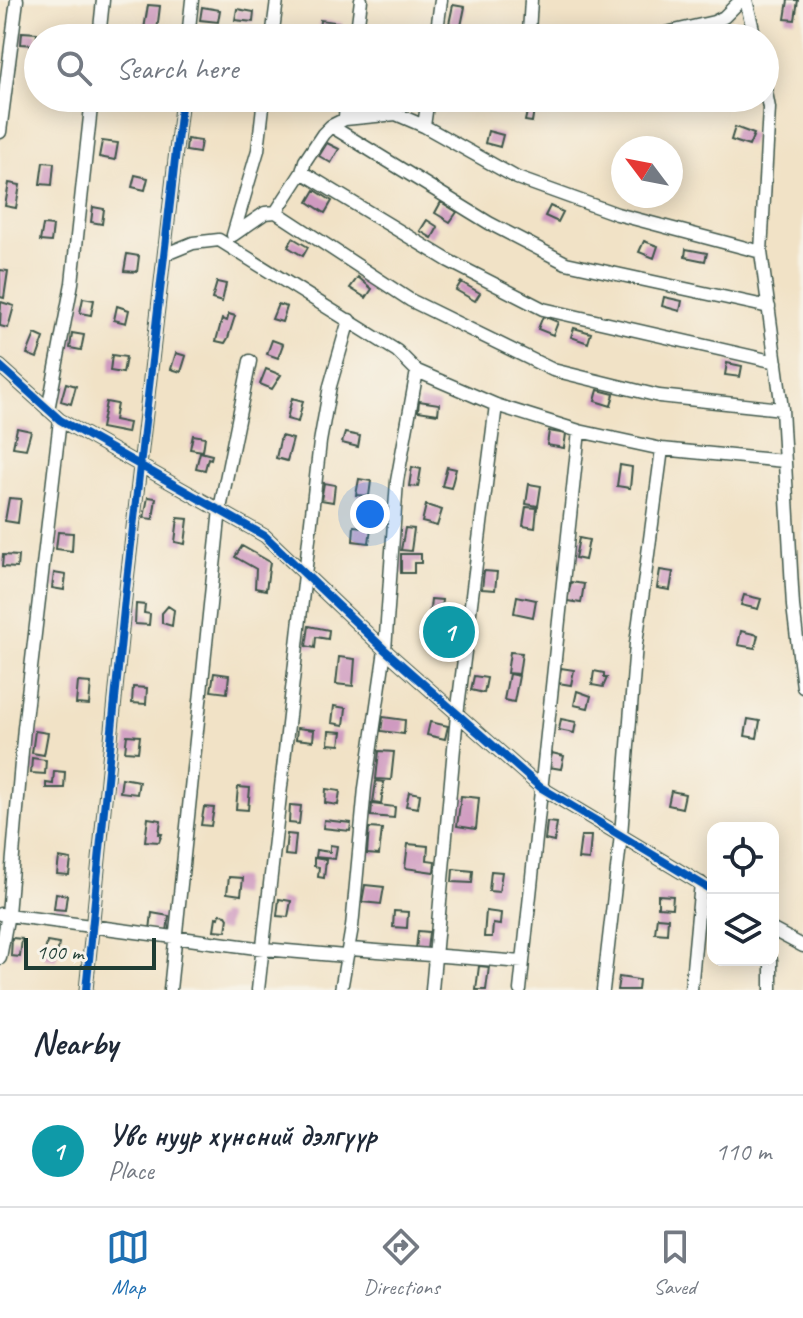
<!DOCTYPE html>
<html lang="en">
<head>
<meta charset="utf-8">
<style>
	:root { --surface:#fff; --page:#f2f2f3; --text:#1f2937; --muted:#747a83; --line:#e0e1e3; --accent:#1f6fb2 }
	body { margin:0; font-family:Caveat,sans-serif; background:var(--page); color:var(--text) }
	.controls { position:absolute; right:24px; bottom:24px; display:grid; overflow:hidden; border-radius:16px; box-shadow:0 4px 20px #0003 }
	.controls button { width:72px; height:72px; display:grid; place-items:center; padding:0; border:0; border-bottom:2px solid var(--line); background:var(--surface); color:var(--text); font:40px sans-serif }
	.compass { position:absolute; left:611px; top:136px; width:72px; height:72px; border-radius:50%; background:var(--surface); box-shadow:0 4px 20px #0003; rotate:302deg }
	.scale { position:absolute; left:24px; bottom:20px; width:132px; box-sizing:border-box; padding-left:8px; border:4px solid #1f3d34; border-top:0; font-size:22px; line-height:28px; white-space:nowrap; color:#1f3d34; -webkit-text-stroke:6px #f7f3e8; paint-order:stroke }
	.you { position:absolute; left:370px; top:514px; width:28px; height:28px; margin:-20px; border:6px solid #fff; border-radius:50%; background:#1a73e8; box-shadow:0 0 0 12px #1a73e833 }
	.badge { display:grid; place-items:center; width:52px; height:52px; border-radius:50%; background:var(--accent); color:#fff; font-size:26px; font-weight:700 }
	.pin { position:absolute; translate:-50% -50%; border:4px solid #fff; box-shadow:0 2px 8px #0006 }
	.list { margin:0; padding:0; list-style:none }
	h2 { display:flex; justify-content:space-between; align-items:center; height:104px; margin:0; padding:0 32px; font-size:34px }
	h2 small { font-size:26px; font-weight:400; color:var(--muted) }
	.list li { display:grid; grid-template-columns:52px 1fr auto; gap:24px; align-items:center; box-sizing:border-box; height:112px; padding:0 32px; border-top:2px solid var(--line) }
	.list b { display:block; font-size:30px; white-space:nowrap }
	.list p { margin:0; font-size:26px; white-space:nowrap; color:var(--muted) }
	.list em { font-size:26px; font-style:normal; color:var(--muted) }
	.icon { flex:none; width:44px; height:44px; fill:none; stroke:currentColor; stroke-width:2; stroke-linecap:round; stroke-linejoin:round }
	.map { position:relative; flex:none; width:803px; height:990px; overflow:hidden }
	.search { position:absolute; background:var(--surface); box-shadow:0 4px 20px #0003; left:24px; right:24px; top:24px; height:88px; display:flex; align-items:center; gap:20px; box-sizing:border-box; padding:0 28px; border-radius:44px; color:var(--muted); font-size:30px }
	.sheet { height:216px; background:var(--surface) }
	nav { display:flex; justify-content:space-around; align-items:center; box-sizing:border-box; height:112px; border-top:2px solid var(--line); background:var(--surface); font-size:22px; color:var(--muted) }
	nav a { display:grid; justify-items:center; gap:4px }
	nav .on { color:var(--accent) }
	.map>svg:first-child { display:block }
</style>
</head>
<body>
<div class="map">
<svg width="803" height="990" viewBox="0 0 803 990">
	<rect width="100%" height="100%" fill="#f7f3e8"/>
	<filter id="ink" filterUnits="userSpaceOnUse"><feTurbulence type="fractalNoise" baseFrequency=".0125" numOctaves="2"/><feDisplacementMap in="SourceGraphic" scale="16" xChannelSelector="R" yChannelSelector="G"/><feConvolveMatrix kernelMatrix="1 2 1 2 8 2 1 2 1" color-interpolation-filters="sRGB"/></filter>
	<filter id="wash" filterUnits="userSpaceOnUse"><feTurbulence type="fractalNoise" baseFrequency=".006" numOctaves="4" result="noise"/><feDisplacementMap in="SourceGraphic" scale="32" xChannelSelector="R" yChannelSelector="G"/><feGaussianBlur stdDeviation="1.8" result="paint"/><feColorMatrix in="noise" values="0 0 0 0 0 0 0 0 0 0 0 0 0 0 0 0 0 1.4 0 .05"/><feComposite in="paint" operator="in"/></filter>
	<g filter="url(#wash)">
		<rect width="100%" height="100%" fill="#f1e2c6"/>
		<g id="blocks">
			<!-- building -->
			<path fill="#cf9ac0" d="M788,0H798L795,20L785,19Z
				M148,5L160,6L157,31L144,29Z
				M453,5L465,7L461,26L449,24Z
				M202,7L220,10L218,22L200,20Z
				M237,9L254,12L253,22L235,20Z
				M320,20L342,23L340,35L319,32Z
				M22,32L37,33L36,45L21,44Z
				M520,100L535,103L532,122L525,121L527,112L518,110Z
				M735,127L754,134L749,146L731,140Z
				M488,131L503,135L500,147L485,143Z
				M187,139L201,141L199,153L186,151Z
				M102,141L118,143L115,160L99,157Z
				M327,143L339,149L331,163L319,156Z
				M43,162L54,163L52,185L40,184Z
				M135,175L148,178L145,190L132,187Z
				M9,183L20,185L16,208L5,206Z
				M315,190L332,201L325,213L308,202Z
				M441,202L457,212L450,222L435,213Z
				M550,206L563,212L558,222L545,216Z
				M93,207L104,209L102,224L91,222Z
				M427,220L438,227L432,238L420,231Z
				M43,225L53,226L51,242L40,241Z
				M293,238L308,247L303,256L288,247Z
				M644,241L658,246L654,258L639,252Z
				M686,249L707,253L705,261L685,257Z
				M127,254L139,256L137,272L124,271Z
				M0,270L8,271L4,298L0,297Z
				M358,277L372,289L366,298L350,288Z
				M217,282L226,284L222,302L212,299Z
				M461,282L480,293L475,301L456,290Z
				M664,297L682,301L680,311L662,306Z
				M83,298L94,300L91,315L80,313Z
				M1,302L14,306L8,328L0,326Z
				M278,304L287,307L282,322L272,319Z
				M117,306L129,310L126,323L114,320Z
				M229,314L235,316L228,338L225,343L216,341L222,319L227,321Z
				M543,316L558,322L553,335L538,329Z
				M574,328L591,333L588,343L571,337Z
				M72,333L84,335L81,350L70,348Z
				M35,334L44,338L37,358L27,354Z
				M272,340L283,344L278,358L267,354Z
				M176,353L186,356L181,372L171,369Z
				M112,355L126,357L123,373L110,371Z
				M727,363L742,366L740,377L725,375Z
				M266,369L281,375L272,389L260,384Z
				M66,383L76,386L71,404L61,401Z
				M598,390L614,394L611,406L595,401Z
				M292,398L303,401L298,422L287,419Z
				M419,401L439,404L438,414L418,411Z
				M106,402L117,404L114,420L129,423L127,433L101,428Z
				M17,428L31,431L26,449L13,447Z
				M549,431L566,434L564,448L547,445Z
				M345,433L360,436L358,447L342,443Z
				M193,435L205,437L203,451L190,449Z
				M281,436L293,439L287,461L276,458Z
				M200,452L212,455L211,459L208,458L205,470L196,468Z
				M620,465L632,467L630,488L617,486Z
				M412,467L421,469L418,487L409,486Z
				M447,467L456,469L451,488L442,486Z
				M359,479L371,481L369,496L356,495Z
				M324,483L335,485L333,502L321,500Z
				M529,484L541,486L538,506L526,504Z
				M148,497L156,498L153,519L144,518Z
				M9,498L21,499L18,523L5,521Z
				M426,505L442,510L437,526L422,522Z
				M526,507L537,508L535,528L523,526Z
				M178,518L188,519L185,544L175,542Z
				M354,526L371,528L369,543L353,541Z
				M405,528L414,529L411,551L401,550Z
				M58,532L73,533L72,551L56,549Z
				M579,538L589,540L585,560L575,558Z
				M242,546L270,562L266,590L255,588L256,569L235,557Z
				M401,554H421V563H414V573H401Z
				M3,555L18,556L17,568L2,567Z
				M660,570L673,572L670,590L657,588Z
				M484,571L497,572L495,590L482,589Z
				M54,573L66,575L64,590L52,588Z
				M571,582L584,584L581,603L567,601Z
				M744,595L761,599L758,609L741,605Z
				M517,596L536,600L533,617L514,613Z
				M431,599L442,600L440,618L429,617Z
				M136,604L145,605L144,613L150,614L149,625L135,624Z
				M168,606L174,610L172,626L162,623V613Z
				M309,626L329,630L328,639L316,637L315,648L306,646Z
				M741,631L758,635L755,648L738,645Z
				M510,652L522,653L519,674L507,673Z
				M339,657L355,659L353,686L336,684Z
				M561,668L574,670L571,685L558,683Z
				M594,671L604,673V678H607L603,687L592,685Z
				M214,673L229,675L227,693L211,691Z
				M509,674L519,676L514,702L504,700Z
				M474,676L487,678L484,693L471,690Z
				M78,682L91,683L89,705L76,704Z
				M133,687L147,688L146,704L132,703Z
				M577,691L591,696L588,708L574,705Z
				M334,706L346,708L344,725L332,723Z
				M383,717L405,720L404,734L381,731Z
				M561,719L576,722L574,733L559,730Z
				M748,719L760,721L757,738L745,736Z
				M430,722L448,726L445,739L427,735Z
				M297,728L314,730L313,741L296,739Z
				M35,731L48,733L44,755L32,753Z
				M329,731L342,732L340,745L328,744Z
				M127,735L140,736L138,752L125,751Z
				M379,751L394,752L391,780L376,779Z
				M552,753L564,756L561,769L549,767Z
				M32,758L46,760L45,774L31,773Z
				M54,771L65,772L64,788H46V783L53,784Z
				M122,778L139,781L137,794L120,792Z
				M376,781L384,782L381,804L373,803Z
				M238,787L250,788L248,810L236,809Z
				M326,789L340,791L338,805L325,803Z
				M671,791L685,794L682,808L668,805Z
				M409,792L420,794L418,808L406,806Z
				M461,796L479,798L476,829L457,826Z
				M372,804L395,807L394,818L371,816Z
				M290,805L301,806L299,824L289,823Z
				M204,807L214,808L211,826L201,825Z
				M148,818L161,820L159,834H162L159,842L145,841Z
				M324,820L351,823L350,831L323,828Z
				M547,822L557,823L554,842L545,840Z
				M369,828L382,829L379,855L367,854Z
				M287,834L296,835L294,856L285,855Z
				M581,836H591L589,860L578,859Z
				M408,844L428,846L427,860L435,861L434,872L405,868Z
				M330,845L337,846L335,859L315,857L316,850L330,852Z
				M59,858L71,860L69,875L57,874Z
				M314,858L326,860L324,878L318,877L319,867L314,866Z
				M453,869L473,871L472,883L452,882Z
				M491,871L502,872L499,892L489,891Z
				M229,877L243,878L241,895L227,893Z
				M365,885L384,887L381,904L362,902Z
				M56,893L67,895L65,910L54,909Z
				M658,895L673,896L672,908L658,907Z
				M279,899L291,901L288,917L277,916Z
				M394,911L408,912L407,928L393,927Z
				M486,911L501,913L500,925L493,924L492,937H484Z
				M152,913L169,916L167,932L150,930Z
				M220,914L226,915L228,918L226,931L214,930L216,917L219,918Z
				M657,917L668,918L667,934L655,933Z
				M418,931L429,932L427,950L416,949Z
				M12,938L22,939L20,957L11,956Z
				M47,942L59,944L56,960L44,958Z
				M479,966L489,967L486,990H476Z
				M619,977L639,980L638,990H617Z"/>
		</g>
	</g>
	<g filter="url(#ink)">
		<use href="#blocks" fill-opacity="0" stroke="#3e564a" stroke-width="2"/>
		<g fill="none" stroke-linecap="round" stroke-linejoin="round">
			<defs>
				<path id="minor" d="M746,0L755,38
					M99,38L103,0
					M188,38L192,0
					M272,38L277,0
					M356,38L361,0
					M436,38L441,0
					M520,38L529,33L531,0
					M644,38L714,22L724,17L741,0
					M765,87L769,108L761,252L782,409L793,606L803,687
					M345,119L346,98
					M331,126L489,223L566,263L769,307
					M424,126L428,98
					M0,132L17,0
					M302,172L449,261L543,309L776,362
					M276,212L302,172L305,161L323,134L331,126L345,119L396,114L424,126L517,178L617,214L761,252
					M233,235L265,213L276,212L410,300L553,370L659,396L782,409
					M233,235L258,150L264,98
					M166,254L193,243L219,240L397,351L417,371L496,405L579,431L662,449L784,461
					M0,366L60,420L265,536L385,650L540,787L713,891
					M48,410L72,283L92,98
					M0,914L264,949L345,956L351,949L523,962
					M773,930L803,946
					M0,958L8,914L24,728L60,420
					M86,990L126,589L182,98
					M170,990L220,509L250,361
					M258,990L320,442L330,386L349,320
					M341,990L352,927L365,788L385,650L397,481L417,371
					M432,990L457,715L496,405
					M520,990L579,431
					M603,990L621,835L636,644L662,449
					M691,990L701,883
					M771,990V960"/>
			</defs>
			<!-- minor casing -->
			<use href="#minor" stroke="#3e564a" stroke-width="15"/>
			<!-- minor -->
			<use href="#minor" stroke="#fff" stroke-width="12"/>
			<defs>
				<path id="cycleway" d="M0,366L60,420L265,536L385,650L540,787L713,891
					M86,990L126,589L182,98"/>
			</defs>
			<!-- cycleway casing -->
			<use href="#cycleway" stroke="#f7f3e8" stroke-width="13"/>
			<!-- cycleway -->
			<use href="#cycleway" stroke="#0057b8" stroke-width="8"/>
		</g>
	</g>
</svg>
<div class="controls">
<button><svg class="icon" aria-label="locate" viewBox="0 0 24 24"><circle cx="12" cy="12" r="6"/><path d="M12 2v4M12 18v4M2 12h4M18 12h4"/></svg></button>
<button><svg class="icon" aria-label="layers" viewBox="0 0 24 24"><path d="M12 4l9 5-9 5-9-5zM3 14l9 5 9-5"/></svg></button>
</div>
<svg class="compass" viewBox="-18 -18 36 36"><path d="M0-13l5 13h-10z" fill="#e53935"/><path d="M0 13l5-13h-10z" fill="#747a83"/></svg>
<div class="scale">100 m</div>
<div class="you"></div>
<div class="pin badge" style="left:449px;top:632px;background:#0f9aa8">1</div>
<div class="search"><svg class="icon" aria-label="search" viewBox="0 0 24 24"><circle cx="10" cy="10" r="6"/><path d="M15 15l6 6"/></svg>Search here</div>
</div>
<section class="sheet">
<h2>Nearby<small></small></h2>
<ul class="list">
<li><span class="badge" style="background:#0f9aa8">1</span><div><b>Увс нуур хүнсний дэлгүүр</b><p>Place</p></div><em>110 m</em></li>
</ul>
</section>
<nav>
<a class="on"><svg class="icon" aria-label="map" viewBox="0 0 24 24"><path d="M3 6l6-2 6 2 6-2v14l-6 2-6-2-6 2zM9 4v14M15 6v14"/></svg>Map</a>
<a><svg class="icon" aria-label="directions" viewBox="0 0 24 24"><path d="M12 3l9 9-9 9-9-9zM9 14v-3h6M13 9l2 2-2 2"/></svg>Directions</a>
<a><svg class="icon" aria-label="saved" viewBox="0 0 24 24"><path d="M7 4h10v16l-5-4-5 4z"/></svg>Saved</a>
</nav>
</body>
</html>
